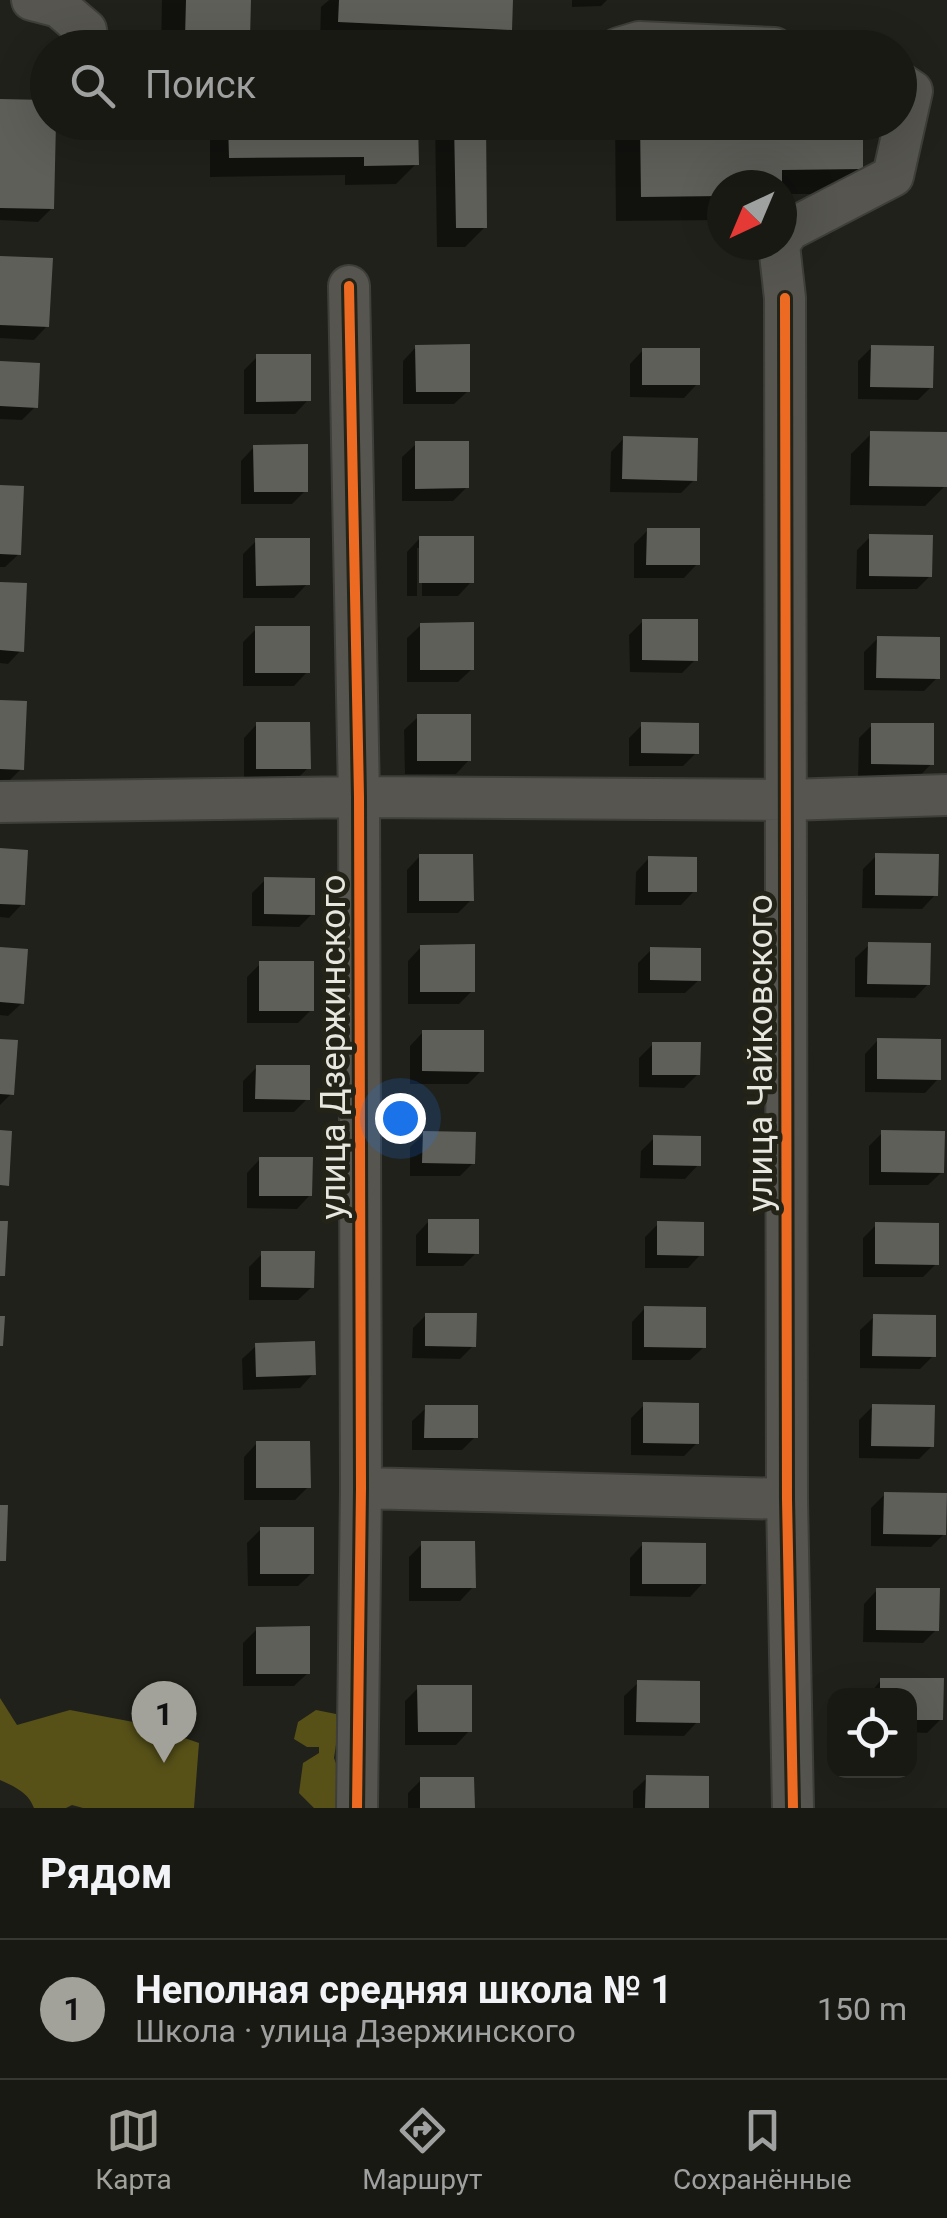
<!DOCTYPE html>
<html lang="ru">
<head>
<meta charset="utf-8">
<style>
	:root { --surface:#191914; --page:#22221d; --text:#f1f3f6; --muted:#9fa0a0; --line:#373834; --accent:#a2a29b }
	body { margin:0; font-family:Roboto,sans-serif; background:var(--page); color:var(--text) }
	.controls { position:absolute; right:30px; bottom:30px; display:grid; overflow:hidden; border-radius:20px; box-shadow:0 10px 40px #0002 }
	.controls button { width:90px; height:90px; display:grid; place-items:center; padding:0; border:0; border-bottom:2px solid var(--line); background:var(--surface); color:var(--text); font:50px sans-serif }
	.compass { position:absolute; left:707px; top:170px; width:90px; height:90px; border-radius:50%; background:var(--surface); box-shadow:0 10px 40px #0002; rotate:224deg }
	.you { position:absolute; left:400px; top:1118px; width:35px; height:35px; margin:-25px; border:8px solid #fff; border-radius:50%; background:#1a73e8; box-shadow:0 0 0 15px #1a73e833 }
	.badge { display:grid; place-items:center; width:65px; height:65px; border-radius:50%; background:var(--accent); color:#111; font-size:32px; font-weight:700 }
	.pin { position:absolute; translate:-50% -82px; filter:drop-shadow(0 2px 5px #0008) }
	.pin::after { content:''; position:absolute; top:52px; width:35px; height:30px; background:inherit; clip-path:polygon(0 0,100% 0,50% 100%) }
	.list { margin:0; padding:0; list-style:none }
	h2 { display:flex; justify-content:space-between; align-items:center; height:130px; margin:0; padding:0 40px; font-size:42px }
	h2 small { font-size:32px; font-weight:400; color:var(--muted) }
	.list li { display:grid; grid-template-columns:65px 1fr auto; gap:30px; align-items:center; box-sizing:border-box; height:140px; padding:0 40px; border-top:2px solid var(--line) }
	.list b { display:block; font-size:38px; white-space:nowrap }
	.list p { margin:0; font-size:32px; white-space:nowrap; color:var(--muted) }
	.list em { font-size:32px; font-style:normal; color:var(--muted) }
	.icon { flex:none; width:55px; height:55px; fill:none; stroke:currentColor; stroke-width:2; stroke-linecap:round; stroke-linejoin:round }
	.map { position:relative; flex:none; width:947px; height:1808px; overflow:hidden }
	.search { position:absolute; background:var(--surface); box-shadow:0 10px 40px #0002; left:30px; right:30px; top:30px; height:110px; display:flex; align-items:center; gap:25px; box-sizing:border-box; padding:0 35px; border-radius:55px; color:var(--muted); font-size:38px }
	.sheet { height:270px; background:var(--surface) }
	nav { display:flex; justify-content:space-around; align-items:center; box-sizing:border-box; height:140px; border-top:2px solid var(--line); background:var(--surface); font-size:28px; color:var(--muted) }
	nav a { display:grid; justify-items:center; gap:5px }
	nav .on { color:var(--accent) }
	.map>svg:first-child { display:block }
</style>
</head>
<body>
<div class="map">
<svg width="947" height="1808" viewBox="0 0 947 1808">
	<rect width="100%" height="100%" fill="#21211b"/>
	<!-- forest -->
	<path fill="#575118" d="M0,1698L17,1725L70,1710L144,1724L199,1743L194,1808H83L72,1805L66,1808H34C28,1792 15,1787 0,1780Z
		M316,1710L336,1714L338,1731L334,1758L343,1784L336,1808H314L299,1793L303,1763L319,1753V1747H307L294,1739L298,1722Z"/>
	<!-- shadow -->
	<path fill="#0007" d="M162,0H248L247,38L238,48H161Z
		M329,0H511L509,28L490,48L320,41L321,7Z
		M572,0H607L601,6L572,7Z
		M0,101L48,122L52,208L38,222L0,220Z
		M210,122H416V164L396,184L345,185V175L210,177Z
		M435,122H483L485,227L465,247H437Z
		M615,122H860L861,168L835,194H782V185H722V220L616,221Z
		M0,259L47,326L34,340L0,338Z
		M416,347L468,391L454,404H403V361Z
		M872,347L931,387L918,400L858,399V361Z
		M643,350L697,384L684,398L630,397V364Z
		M257,357L308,400L295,414H244V370Z
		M0,364L35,407L22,420L0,419Z
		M871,434L945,486L925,506L850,505L851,454Z
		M624,438L694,480L681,493L610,492L611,452Z
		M416,444L467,487L453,501H402V457Z
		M254,447L305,491L292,504H241V461Z
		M0,487L19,554L5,567H0Z
		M648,530L697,564L684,578H634V544Z
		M870,537L930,576L917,589H856L857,550Z
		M420,538L471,582L458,596H422V548H417V596H407V552Z
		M256,541L307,584L294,598H243V554Z
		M0,584L21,650L8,664L0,663Z
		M643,621L695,660L682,673L630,672L629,635Z
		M421,625L472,669L458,682H407V638Z
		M256,629L307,672L294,686H243V642Z
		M878,638L937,678L924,691L864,690V652Z
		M0,702L21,769L8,782H0Z
		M418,717L469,760L456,774H405L404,730Z
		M257,724L308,768L295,781H244V738Z
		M642,725L696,753L683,766H629V738Z
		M872,725L931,764L918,778L858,777L859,738Z
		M0,851L22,904L9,918L0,917Z
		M420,856L471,900L458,913H407V870Z
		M876,856L935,895L922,909L862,908L863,869Z
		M649,858L694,891L681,905H635L636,872Z
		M265,880L312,914L299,927L252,926V893Z
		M869,945L928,984L915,998L855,997V958Z
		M421,947L472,991L459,1004H408V961Z
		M0,949L22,1003L8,1016L0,1015Z
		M651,950L699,980L685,993H638V963Z
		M261,963L311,1010L298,1023H247V977Z
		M423,1032L481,1071L468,1084H410V1046Z
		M878,1040L938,1079L925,1093L865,1092V1054Z
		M0,1041L11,1094L0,1105Z
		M653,1044L698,1074L684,1088L639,1087V1058Z
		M257,1067L307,1099L294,1112H243V1081Z
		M882,1133L942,1172L928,1185H869V1146Z
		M424,1134L473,1163L460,1176H410V1147Z
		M654,1138L698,1165L685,1179L640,1178L641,1151Z
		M260,1159L310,1195L297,1209L247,1208V1173Z
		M429,1221L476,1253L463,1266H416V1235Z
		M658,1224L701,1254L688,1268H645V1237Z
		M876,1225L936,1264L923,1277H863V1238Z
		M262,1254L312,1287L298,1300H249V1267Z
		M645,1308L704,1347L690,1360H632V1322Z
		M426,1315L474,1345L460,1359L412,1358L413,1328Z
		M874,1317L933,1356L920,1369L860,1368V1330Z
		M256,1346L313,1374L300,1388L243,1390L242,1359Z
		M644,1405L697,1443L684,1456L631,1455V1418Z
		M873,1406L932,1446L919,1459L859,1458V1420Z
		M426,1408L475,1437L462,1450H412V1421Z
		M257,1443L308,1487L295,1500H244V1457Z
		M885,1494L944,1534L931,1547L871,1546V1508Z
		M261,1529L312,1573L298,1586H248L247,1543Z
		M422,1544L473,1587L460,1601H409V1557Z
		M643,1544L703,1583L690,1597L630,1596V1558Z
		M877,1590L937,1629L923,1643L863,1642L864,1604Z
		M257,1629L308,1673L294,1686H243V1643Z
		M881,1680L941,1681V1719L927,1733L910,1732V1696H868Z
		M638,1683L697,1722L684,1736L624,1735V1696Z
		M418,1688L469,1731L456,1745H405V1701Z
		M647,1778L707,1808H633V1791Z
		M421,1780L472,1808H408V1793Z"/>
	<!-- building -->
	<path fill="#5f5f5a" d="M186,0H251L250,39L185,38Z
		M339,0H513L512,30L338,22Z
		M0,99L48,100V122H56L54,209L0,208Z
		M228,122H418L419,165L364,166V157L229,158Z
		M454,122H486L487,228H456Z
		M640,122H863V169L782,170V185H722V196L641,197Z
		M0,256L53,258L49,327L0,325Z
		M470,344V392H416L415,345Z
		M871,345L934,346L933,388L870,387Z
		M642,348H700V385H642Z
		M256,354H311V401L256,402Z
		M0,361L40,363L38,408L0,406Z
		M870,431L947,432V487L869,486Z
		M623,436L698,438L697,481L622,479Z
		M415,441H469V488L415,489Z
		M308,444V492H254L253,445Z
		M0,485L24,486L21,555L0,554Z
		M647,528H700V565H646Z
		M869,534L933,535L932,577L869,576Z
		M419,536H474V583H419Z
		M255,538H310V585L256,586Z
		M0,582L27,583L24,652L0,650Z
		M642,619H698V661L642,660Z
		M474,622V670H420V623Z
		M255,626H310V673H255Z
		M877,636L940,637V679L876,678Z
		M0,700L27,701L24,770L0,769Z
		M417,714H471V761H417Z
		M256,722H310L311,769H256Z
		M641,722L699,723V754L641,753Z
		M871,723H934V765L871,764Z
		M0,848L28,850L25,905L0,904Z
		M875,853L939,854L938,896L875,895Z
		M419,854H473L474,901H419Z
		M648,856L697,857V892H648Z
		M264,877L315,878V915L264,914Z
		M868,942L931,943L930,985L867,984Z
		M475,944V992H420V945Z
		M0,947L28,949L24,1004L0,1002Z
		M650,947L701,948V981L650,980Z
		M259,961H314V1011H259Z
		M422,1030H484V1072L422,1071Z
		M877,1038L941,1039V1080L877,1079Z
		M0,1039L18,1040L14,1095L0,1094Z
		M652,1042H701L700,1075H652Z
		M256,1065H310V1100L255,1099Z
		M0,1130L12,1131L9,1186L0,1185Z
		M881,1130L945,1131L944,1173L881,1172Z
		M423,1131L476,1132L475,1164L422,1163Z
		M653,1135L701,1136V1166L653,1165Z
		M259,1157H313L312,1196H259Z
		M428,1219H479V1254L428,1253Z
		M0,1221H8L5,1276H0Z
		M657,1221L704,1222V1256L657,1255Z
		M875,1222L939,1223V1265L875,1264Z
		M261,1251H315L314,1288L261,1287Z
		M644,1306L706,1307V1348L644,1347Z
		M425,1313H477L476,1347L425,1346Z
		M873,1314L936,1315V1357L872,1356Z
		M0,1316H5L3,1346H0Z
		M315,1341L316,1375L256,1377L255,1343Z
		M643,1402L699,1403V1444L643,1443Z
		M872,1404L935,1405L934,1447L871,1446Z
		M425,1405H478V1438H424Z
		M256,1441H310L311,1488H256Z
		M884,1492L947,1493L946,1535L883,1534Z
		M0,1505H8L6,1561H0Z
		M260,1527H314V1574H260Z
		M421,1541H475L476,1588H421Z
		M642,1542L706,1543V1584H642Z
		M876,1588H940L939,1631L876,1630Z
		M310,1626V1674H256V1627Z
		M880,1678H944L943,1720H910V1696H880Z
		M637,1680L700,1681V1723L636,1722Z
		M417,1685H472V1732H418Z
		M646,1775L709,1776V1808H645Z
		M420,1777H474L475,1808H420Z"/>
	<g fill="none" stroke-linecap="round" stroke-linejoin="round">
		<defs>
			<path id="minor" d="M32,0L59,7L86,30L89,48
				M619,48L639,42L774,48
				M782,240L789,230L893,176L912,91L900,83
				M779,245L785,298L787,1499L793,1808
				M349,286L359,797L361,1488L357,1808
				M0,802L359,797L787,800L947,795
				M361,1488L787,1499"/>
		</defs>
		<!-- minor casing -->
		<use href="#minor" stroke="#3e3e3a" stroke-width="44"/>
		<!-- minor -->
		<use href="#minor" stroke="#565550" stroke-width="40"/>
		<defs>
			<path id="cycleway" d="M349,286L359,797L361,1488L357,1808
				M785,298L787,1499L793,1808"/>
		</defs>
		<!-- cycleway casing -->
		<use href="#cycleway" stroke="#242318" stroke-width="16"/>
		<!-- cycleway -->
		<use href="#cycleway" stroke="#ed6a23" stroke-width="10"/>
	</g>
	<g text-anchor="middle" stroke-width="10" stroke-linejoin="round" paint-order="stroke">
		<!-- street labels -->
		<g font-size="35" fill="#e7e7e0" stroke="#242318">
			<text transform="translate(333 1047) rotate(-90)" y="12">улица Дзержинского</text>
			<text transform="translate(760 1053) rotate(-90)" y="12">улица Чайковского</text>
		</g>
	</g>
</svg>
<div class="controls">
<button><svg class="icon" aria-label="locate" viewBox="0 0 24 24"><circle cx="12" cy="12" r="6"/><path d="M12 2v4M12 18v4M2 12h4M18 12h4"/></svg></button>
</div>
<svg class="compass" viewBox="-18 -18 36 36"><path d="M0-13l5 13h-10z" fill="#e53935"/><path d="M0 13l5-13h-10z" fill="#9fa0a0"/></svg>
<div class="you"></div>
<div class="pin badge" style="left:164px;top:1763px">1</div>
<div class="search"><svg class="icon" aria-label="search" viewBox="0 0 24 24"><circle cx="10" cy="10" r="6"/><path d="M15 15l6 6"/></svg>Поиск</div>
</div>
<section class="sheet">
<h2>Рядом<small></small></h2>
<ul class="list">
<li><span class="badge">1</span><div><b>Неполная средняя школа № 1</b><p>Школа · улица Дзержинского</p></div><em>150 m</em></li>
</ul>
</section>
<nav>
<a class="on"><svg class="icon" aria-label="map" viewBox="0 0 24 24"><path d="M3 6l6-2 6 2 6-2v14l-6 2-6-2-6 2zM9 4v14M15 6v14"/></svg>Карта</a>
<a><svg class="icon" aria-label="directions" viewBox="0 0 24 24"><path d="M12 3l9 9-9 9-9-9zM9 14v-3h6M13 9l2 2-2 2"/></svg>Маршрут</a>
<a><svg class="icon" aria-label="saved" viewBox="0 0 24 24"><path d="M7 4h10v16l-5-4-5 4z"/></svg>Сохранённые</a>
</nav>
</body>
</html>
